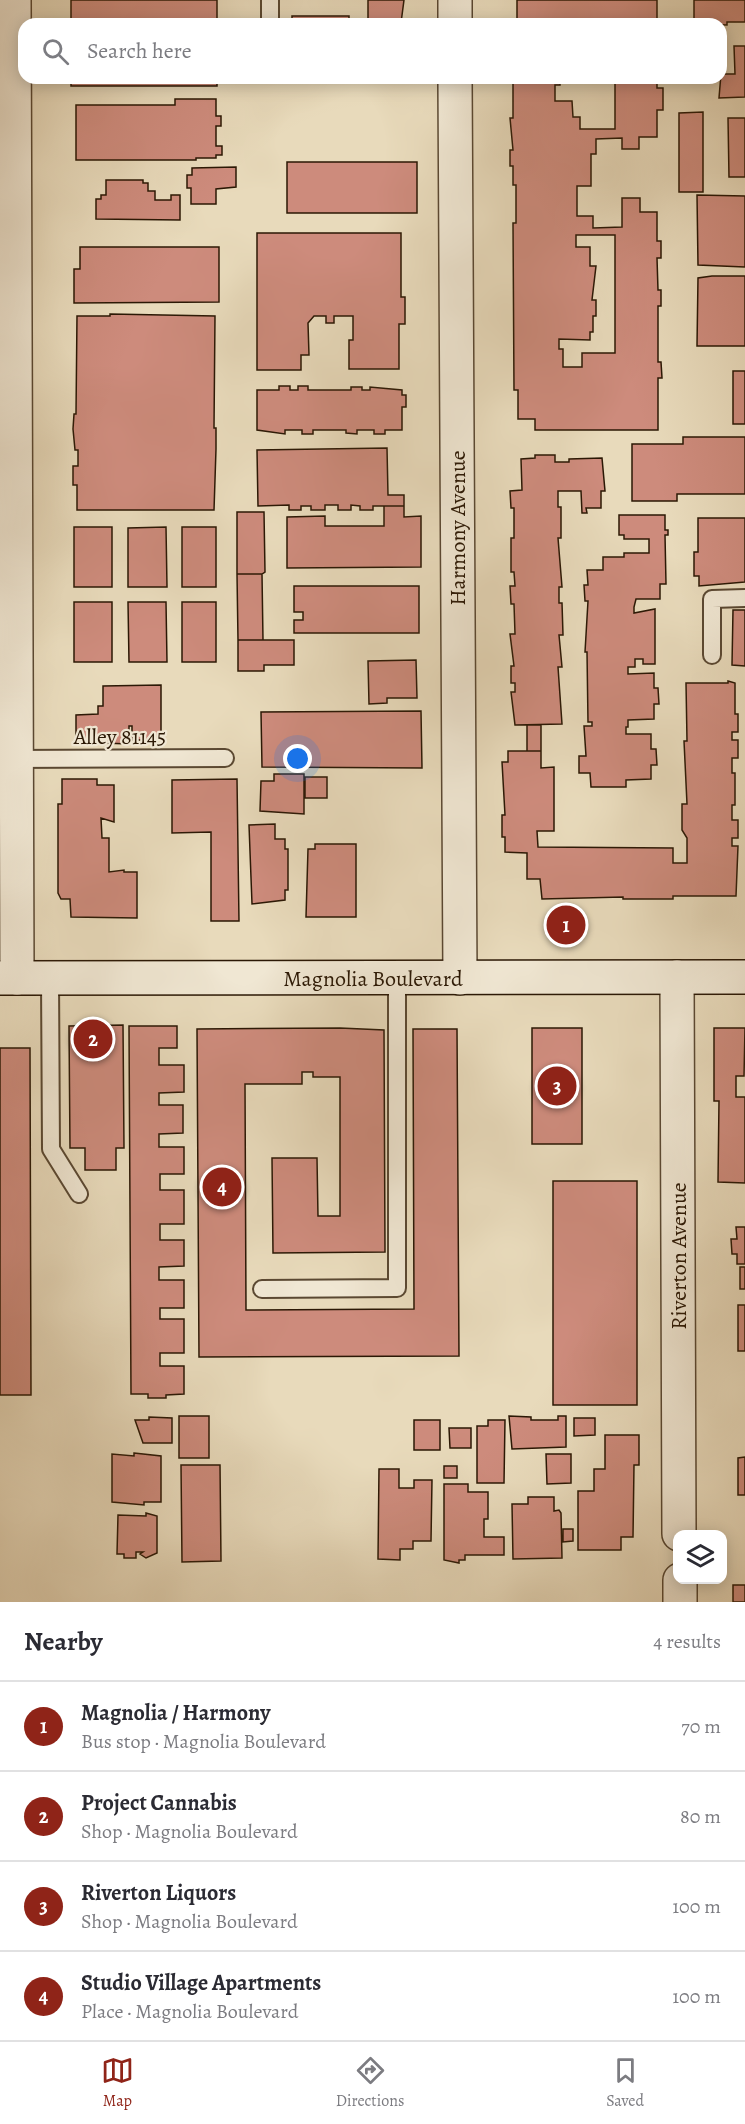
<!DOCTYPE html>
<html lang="en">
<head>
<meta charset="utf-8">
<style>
	:root { --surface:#fff; --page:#f7f7f7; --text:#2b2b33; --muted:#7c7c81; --line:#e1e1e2; --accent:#8f2418 }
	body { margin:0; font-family:Alegreya,serif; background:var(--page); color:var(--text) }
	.controls { position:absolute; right:18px; bottom:18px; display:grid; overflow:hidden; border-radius:12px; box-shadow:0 3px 15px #0003 }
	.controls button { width:54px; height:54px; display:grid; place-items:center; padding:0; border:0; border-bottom:2px solid var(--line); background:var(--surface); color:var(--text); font:30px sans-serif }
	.you { position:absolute; left:298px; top:759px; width:21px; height:21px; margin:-15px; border:4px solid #fff; border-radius:50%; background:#1a73e8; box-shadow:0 0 0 9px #1a73e833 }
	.badge { display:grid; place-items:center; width:39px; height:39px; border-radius:50%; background:var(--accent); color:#fff; font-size:20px; font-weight:700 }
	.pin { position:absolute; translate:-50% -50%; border:3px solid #fff; box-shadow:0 2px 6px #0006 }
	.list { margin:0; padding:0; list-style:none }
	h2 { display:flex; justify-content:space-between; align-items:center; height:78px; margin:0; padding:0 24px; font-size:26px }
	h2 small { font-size:20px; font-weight:400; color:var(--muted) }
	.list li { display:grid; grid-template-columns:39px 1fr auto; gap:18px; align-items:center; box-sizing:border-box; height:90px; padding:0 24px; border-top:2px solid var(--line) }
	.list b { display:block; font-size:22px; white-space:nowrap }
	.list p { margin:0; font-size:20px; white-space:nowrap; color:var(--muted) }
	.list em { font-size:20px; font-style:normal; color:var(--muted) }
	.icon { flex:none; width:33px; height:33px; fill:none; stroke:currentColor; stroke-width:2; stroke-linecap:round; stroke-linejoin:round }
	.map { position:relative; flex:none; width:745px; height:1602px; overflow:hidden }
	.search { position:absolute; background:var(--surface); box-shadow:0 3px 15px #0003; left:18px; right:18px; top:18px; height:66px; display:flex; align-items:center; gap:15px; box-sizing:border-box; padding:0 21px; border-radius:18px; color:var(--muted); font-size:22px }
	.sheet { height:438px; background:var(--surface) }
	nav { display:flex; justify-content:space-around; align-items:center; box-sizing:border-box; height:84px; border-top:2px solid var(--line); background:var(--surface); font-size:16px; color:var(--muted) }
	nav a { display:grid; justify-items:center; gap:3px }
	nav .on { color:var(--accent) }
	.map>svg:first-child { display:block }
</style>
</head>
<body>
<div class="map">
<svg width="745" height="1602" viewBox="0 0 745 1602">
	<rect width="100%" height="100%" fill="#e8dabb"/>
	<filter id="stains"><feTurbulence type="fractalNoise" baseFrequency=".00333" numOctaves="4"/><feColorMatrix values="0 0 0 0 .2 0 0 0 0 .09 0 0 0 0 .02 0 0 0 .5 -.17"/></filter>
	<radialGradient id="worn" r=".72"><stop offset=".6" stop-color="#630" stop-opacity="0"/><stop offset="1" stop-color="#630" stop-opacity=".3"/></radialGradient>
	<!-- building -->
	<path fill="#cd8b7c" stroke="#2b1805" stroke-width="1.5" fill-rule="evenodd" d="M71,0H217V24H71Z
		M368,0H404L401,23L405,24H368Z
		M517,0H657V24H513V19H517Z
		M694,0H745V22H727V25L694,24Z
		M292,16H349V24H292Z
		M734,46H745V97L719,98L721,74H735Z
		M71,78H217V86H71Z
		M292,78H405V82L292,83Z
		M513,78H560V85H555V101H572L573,117H580V129H615V78H657V88H663V110H657V137H639V149H622V138L596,139V154H591V186H577V216H593V228L622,227V198H640V212H657V241H661V258H657L658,290H661V306H658V362H661L662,378H658V430H535V419H518V390H514L513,223H516V185H513V166H510V150H513L510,118H513ZM576,235H615V353H582V367H563V349H559V339L590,340V332H593V316H596V300H592L596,266H590V247H576Z
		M175,99H216V116H221V126H216V146H222V155H216V158H196V160H76V105H175Z
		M703,112V192H679V113Z
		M728,118H745V177H729Z
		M287,162H417V213H287Z
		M236,167V187L216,189V204H191V188H187V175H192V168Z
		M106,180H143V183H148V191H155V200H171V195H180V220L96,219V199H101V195H106Z
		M697,195L745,196V267L698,265Z
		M257,233H401V297H405V324H399V369H349V340H353V316H334V323H326V316H314L308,323L309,355H301V370H257Z
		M80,247H219V302L74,303V269H80Z
		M712,276H745V346H697L698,278Z
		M110,314L215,316L214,428H216V449L214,510H77V485H73V466H78V450H75L73,429L74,414H76L77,316H110Z
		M733,371H745V424H733Z
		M279,386H290V390H298V386H308V390H351V387H362V390H370V387L402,390V395H406V407H402V430H385V434H374V430H357V434L346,433V430H313V434H302V430H285V434L257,430V390H279Z
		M683,437H745V494H677V501H632V444H683Z
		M387,448L388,495H404V506H373V510H360V506L351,505V510H338V505H325V510H311V506H301V510H289V505L258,506L257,450Z
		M535,455H555V462H569V459L602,458L605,491H601V508H586L587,513H582L581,491H558V507H561V538H558L562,587H559V603H562L563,635H559L562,667H558L562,724L515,725L511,692H515V683H511V666H514L510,634H515L514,604H511L510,586H515L514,572H511V538H514V508H511L510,491L522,490L521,459L535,458Z
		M384,506H404V517L421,516V567L287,568V517L325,516V526H384Z
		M237,512H264L265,572L262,574H237Z
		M619,515H665V530H668V535H665L666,584H660V599H636L634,607V613L655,609V664H643V659H635V667H628V674L654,673V688H658L659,704H654V719L628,720V727H626V734H651V749H656L657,765H651V779L626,780V787H591L590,773H579V756H586L584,726H592V722H588L587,652H585L588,601H585L584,585H588L587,570H603V557H624V553H649V539H624V535H619Z
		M698,518H745V582L699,586V576H694V552H698Z
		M74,527H112V587H74Z
		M166,527L167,587H128V528Z
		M182,527H216V587H182Z
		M237,574H262L263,640H238Z
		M294,586H419V633H294V620H303V612H294Z
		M74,602H112V662H74Z
		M128,602H166L167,662H129Z
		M182,602H216V662H182Z
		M733,610H745V666L732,665Z
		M238,640H294V665H264V671H238Z
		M416,660L417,698H387V703L369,704L368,661Z
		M728,681L735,683V714H738V732H732V740H738V758H732V773H735V805H732V820H738V838H732V846H738L736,896H673V899H623V897L542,899L540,879H527V853L505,852V837H502V815H505L502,762H508V751H541V768L554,767V831H537L538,847L673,848V863H687V838L682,830V804H687L684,741H687L686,683H728Z
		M161,685V740H132V726H129V744L76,742V715L98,714V706H103V686Z
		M421,711L422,768L262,767L261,712Z
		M527,725H541V751H527Z
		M274,774H304V814L260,811L261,781H274Z
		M305,777H327V798H305Z
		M62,779H97V785H114V822L101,818L102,838H109V872L124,870V872H137V918L71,917L70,899H61L58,893V804H62Z
		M237,779L239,921H211V832L172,833V780Z
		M275,824V839H285V849H288V890H285V900L252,904L249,825Z
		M315,844H356V917H306L308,849H315Z
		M123,1025L124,1148H116V1170H85V1148H70L69,1026Z
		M129,1026H177V1048H159V1065H184V1092L159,1093V1105H183V1133L159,1134V1147H184V1174H160V1190H184V1224H160V1240H184V1266L159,1267V1280H184V1308H160V1319H184V1353H160V1366H184V1394L166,1395V1398H148V1394H131Z
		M340,1028L384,1030L385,1252L273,1253L272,1158H317L318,1216H340V1077H313V1072H302V1084H245L246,1310L414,1309L413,1029H457L459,1356L199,1357L197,1029Z
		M532,1028H582V1144H532Z
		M714,1028H745L744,1076H736V1097H745V1183L718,1182L719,1101H714Z
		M0,1048H30L31,1395H0Z
		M553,1181H637V1405H553Z
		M736,1227H745V1264H737V1254H732L731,1239H737Z
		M740,1267H745V1289H740Z
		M738,1305H745V1351H738Z
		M179,1416H209V1458H179Z
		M509,1416L531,1417V1420H558V1416H566V1447L512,1449Z
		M149,1417L172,1418V1443H143L135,1420H149Z
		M574,1418H595V1435L574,1436Z
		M414,1420H440V1450H414Z
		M488,1420H505L504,1483H477V1426H488Z
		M449,1428H471V1448H450Z
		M605,1435H639V1465H634L633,1537H621V1550H578V1491H594V1469H605Z
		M134,1453L161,1456V1502H144V1505L112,1502V1454L134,1456Z
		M546,1454H571V1483L547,1484Z
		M745,1457V1495H738V1458Z
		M181,1465H220L221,1561L182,1562Z
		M444,1466H457V1478H444Z
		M379,1469H399V1488H414V1480H432L431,1541H413V1549H400V1560L378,1559Z
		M444,1484H468V1492H488V1519H484V1537H504V1555H465V1560H459V1563L444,1560Z
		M528,1497H554V1511L559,1510L561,1513L562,1558L513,1559L512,1504H528Z
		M146,1513L157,1516V1553L146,1558L140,1554L143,1552H136V1558H124V1554H117L118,1515L146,1516Z
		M563,1529H573V1541L563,1542Z
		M733,1585H745V1602H733Z"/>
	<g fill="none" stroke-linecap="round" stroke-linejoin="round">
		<defs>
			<path id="lane" d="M270,0V24
				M712,655V599L745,598
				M10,759L225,758
				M50,978L51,1149L79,1194
				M262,1289L397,1288V978"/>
			<path id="street" d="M14,0L17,978
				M455,0V24
				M455,78L460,978
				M677,977L679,1534
				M680,1580V1602"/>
			<path id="secondary" d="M0,978L745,977"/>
		</defs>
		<!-- lane casing -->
		<use href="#lane" stroke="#5a4832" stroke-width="20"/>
		<!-- street casing -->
		<use href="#street" stroke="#5a4832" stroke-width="36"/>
		<!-- secondary casing -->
		<use href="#secondary" stroke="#2b1805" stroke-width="36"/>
		<!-- lane -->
		<use href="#lane" stroke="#f0e7d3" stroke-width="16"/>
		<!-- street -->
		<use href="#street" stroke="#f0e7d3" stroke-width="33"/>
		<!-- secondary -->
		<use href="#secondary" stroke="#f0e7d3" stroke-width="33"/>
	</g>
	<g text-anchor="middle" stroke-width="4.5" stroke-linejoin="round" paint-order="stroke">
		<!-- street labels -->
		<g font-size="22" fill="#2b1805" stroke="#f0e7d3">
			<text transform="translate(457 528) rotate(-90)" y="8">Harmony Avenue</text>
			<text x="120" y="744">Alley 81145</text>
			<text x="373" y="986">Magnolia Boulevard</text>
			<text transform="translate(678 1256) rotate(-90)" y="8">Riverton Avenue</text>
		</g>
	</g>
	<rect width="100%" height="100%" filter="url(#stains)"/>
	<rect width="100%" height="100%" fill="url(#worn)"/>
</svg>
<div class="controls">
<button><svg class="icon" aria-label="layers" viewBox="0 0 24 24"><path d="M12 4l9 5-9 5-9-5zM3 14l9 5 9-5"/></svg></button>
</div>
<div class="you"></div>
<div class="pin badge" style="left:566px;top:925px">1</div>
<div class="pin badge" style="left:93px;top:1039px">2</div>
<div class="pin badge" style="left:557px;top:1086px">3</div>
<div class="pin badge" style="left:222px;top:1187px">4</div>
<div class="search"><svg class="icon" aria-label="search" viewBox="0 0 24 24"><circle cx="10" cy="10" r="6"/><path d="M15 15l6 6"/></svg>Search here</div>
</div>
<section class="sheet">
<h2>Nearby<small>4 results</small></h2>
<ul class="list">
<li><span class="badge">1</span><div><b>Magnolia / Harmony</b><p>Bus stop · Magnolia Boulevard</p></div><em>70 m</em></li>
<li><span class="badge">2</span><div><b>Project Cannabis</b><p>Shop · Magnolia Boulevard</p></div><em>80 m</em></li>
<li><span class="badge">3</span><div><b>Riverton Liquors</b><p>Shop · Magnolia Boulevard</p></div><em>100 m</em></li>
<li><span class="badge">4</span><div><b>Studio Village Apartments</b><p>Place · Magnolia Boulevard</p></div><em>100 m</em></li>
</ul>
</section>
<nav>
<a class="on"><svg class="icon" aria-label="map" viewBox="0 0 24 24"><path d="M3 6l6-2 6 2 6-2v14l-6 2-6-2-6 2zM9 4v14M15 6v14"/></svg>Map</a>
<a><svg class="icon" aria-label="directions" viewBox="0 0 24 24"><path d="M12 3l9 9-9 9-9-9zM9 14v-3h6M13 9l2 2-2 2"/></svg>Directions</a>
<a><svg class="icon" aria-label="saved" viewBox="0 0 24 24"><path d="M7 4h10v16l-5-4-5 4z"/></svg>Saved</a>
</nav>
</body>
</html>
